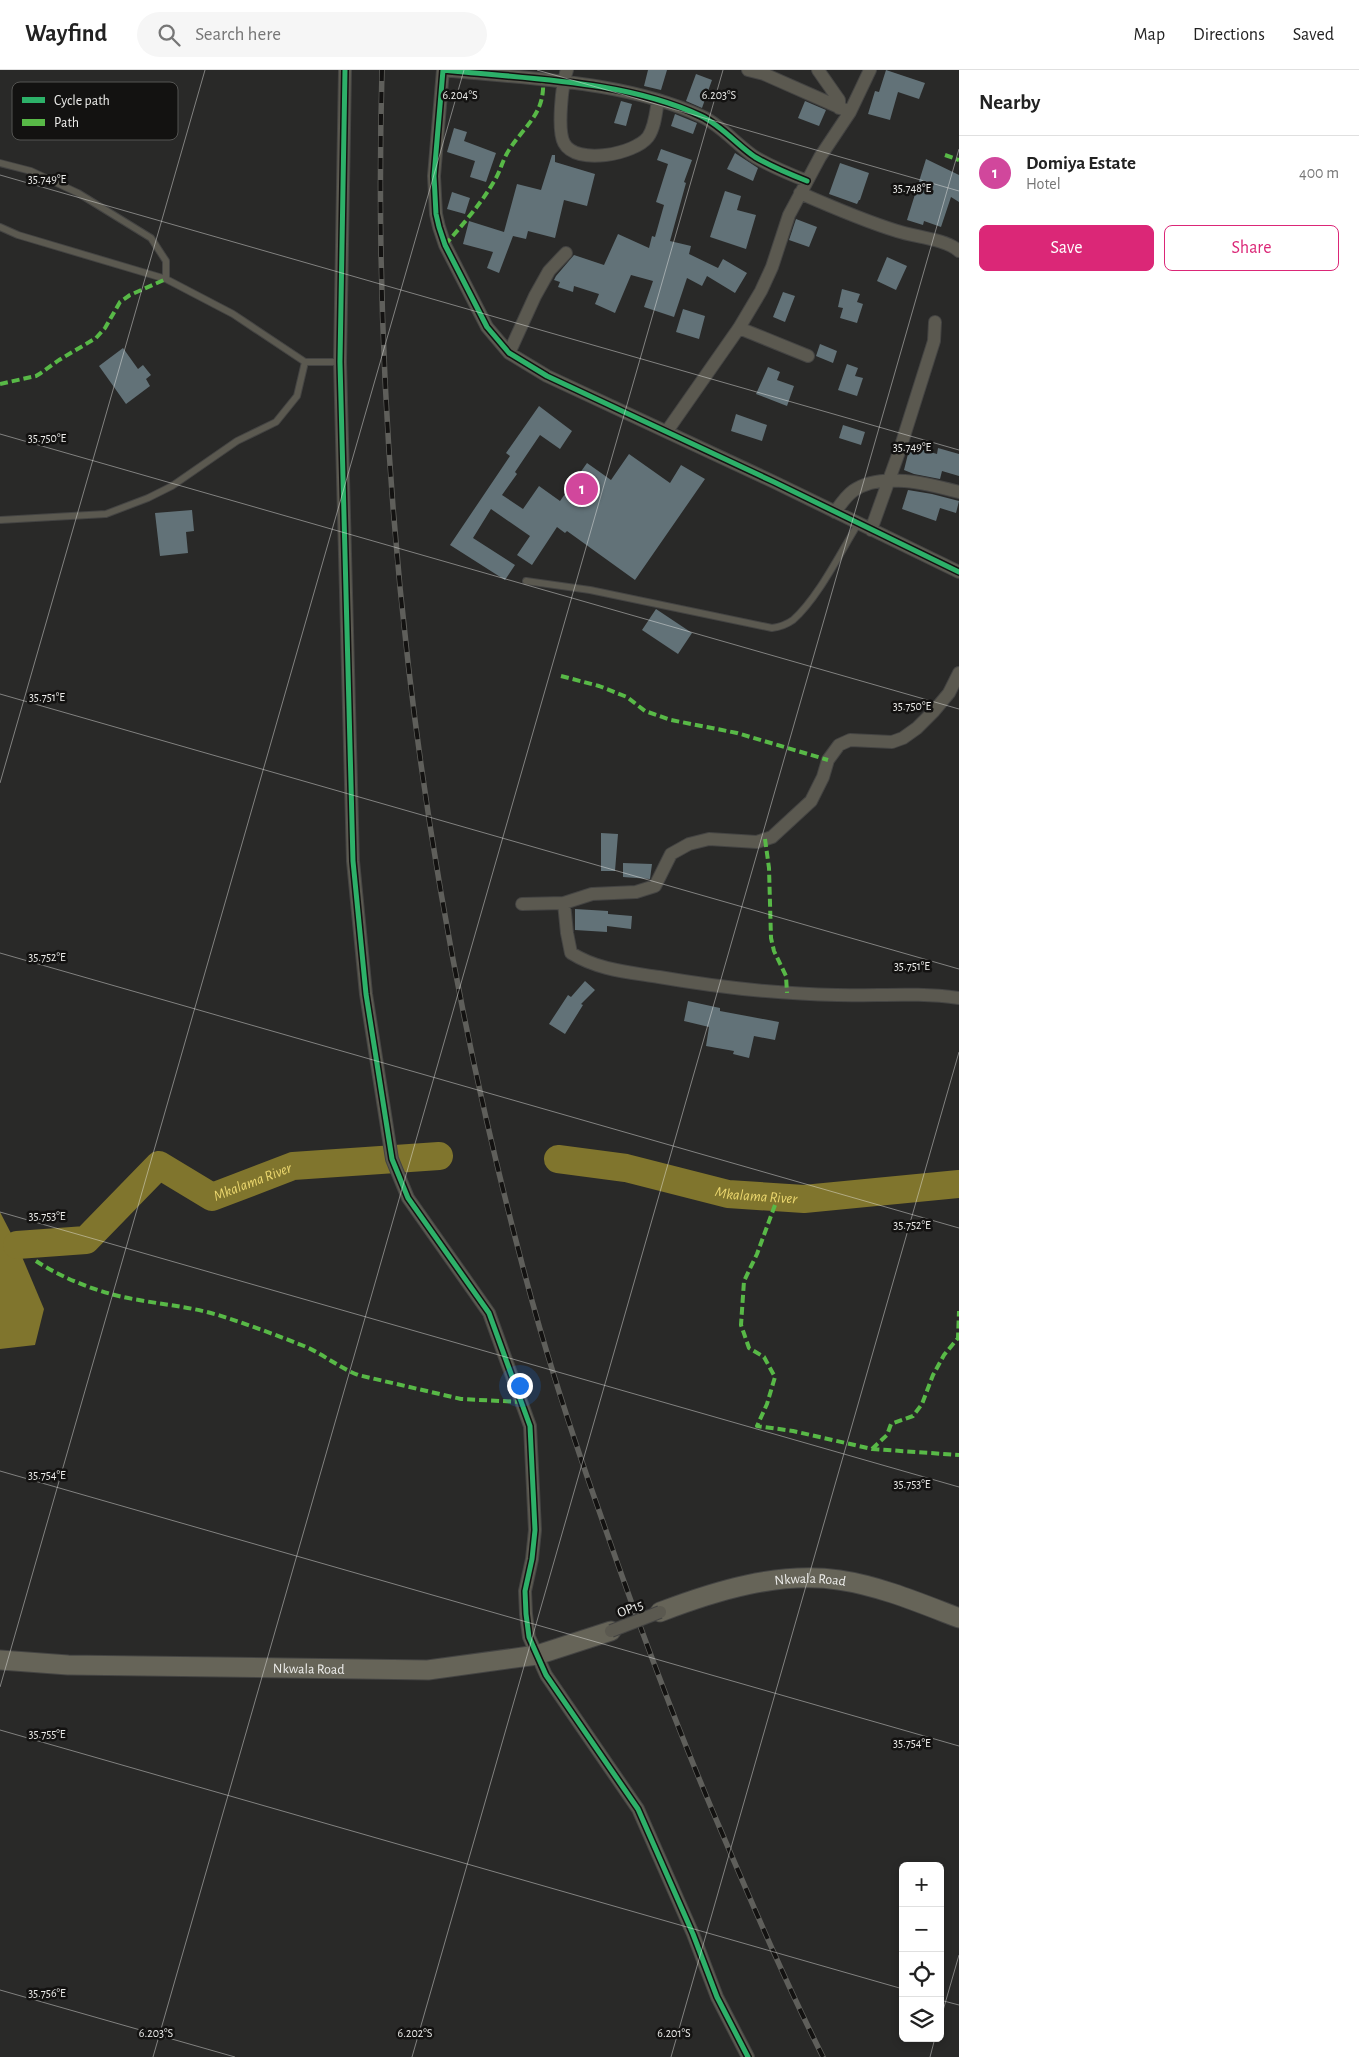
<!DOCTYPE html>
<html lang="en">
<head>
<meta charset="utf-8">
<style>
	:root { --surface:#fff; --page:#f6f6f6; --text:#222; --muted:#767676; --line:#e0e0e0; --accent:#db2777 }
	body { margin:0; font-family:"Alegreya Sans",sans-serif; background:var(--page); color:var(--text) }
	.controls { position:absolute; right:15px; bottom:15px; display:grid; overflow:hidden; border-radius:8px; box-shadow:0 2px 8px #0003 }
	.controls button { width:45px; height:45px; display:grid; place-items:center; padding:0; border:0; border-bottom:1px solid var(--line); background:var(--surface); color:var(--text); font:25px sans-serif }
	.you { position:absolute; left:519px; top:1315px; width:18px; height:18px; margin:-12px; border:4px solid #fff; border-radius:50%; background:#1a73e8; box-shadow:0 0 0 8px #1a73e833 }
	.badge { display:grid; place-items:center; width:32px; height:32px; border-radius:50%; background:var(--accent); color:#fff; font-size:16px; font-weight:700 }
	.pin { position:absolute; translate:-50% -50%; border:2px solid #fff; box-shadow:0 1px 5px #0006 }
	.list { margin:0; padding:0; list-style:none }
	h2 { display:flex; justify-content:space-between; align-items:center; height:65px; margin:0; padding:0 20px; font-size:21px }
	h2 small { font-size:16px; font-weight:400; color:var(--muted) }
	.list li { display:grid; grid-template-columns:32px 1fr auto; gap:15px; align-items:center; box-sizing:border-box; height:75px; padding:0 20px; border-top:1px solid var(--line) }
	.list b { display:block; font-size:19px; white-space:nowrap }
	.list p { margin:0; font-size:16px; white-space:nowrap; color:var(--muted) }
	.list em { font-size:16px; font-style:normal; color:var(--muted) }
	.actions { display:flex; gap:10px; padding:15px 20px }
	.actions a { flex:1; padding:11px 0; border:1px solid var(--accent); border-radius:8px; text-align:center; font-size:18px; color:var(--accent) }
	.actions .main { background:var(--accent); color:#fff }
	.icon { flex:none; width:28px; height:28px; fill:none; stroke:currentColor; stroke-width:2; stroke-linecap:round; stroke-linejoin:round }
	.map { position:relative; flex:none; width:959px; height:1987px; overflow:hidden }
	header { display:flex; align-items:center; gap:30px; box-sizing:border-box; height:70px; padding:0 25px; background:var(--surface); border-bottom:1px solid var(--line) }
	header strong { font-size:24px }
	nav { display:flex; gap:28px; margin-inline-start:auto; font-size:18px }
	.search { width:350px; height:45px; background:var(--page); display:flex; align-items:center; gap:12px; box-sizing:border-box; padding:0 18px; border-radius:28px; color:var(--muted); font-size:19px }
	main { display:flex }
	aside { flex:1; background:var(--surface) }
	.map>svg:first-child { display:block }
</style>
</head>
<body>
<header>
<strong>Wayfind</strong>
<div class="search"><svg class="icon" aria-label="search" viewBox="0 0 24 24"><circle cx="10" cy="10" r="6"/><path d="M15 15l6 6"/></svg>Search here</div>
<nav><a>Map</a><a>Directions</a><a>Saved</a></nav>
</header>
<main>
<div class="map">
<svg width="959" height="1987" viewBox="0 0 959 1987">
	<rect width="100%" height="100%" fill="#292928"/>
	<!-- water -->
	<path fill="#80752d" d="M0,1142L17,1175L44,1239L35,1275L0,1279Z"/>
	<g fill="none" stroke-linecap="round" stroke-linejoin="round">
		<!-- river -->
		<g stroke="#80752d" stroke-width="28">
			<path id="s1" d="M558,1089L626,1098L728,1124L804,1129L959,1114"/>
			<path id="s2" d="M17,1175L86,1170L159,1095L212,1127L293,1096L439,1086"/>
		</g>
	</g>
	<!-- building -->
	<path fill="#627278" d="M648,0H667L661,20L644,16Z
		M886,0L925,13L919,29L898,22L890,50L868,44L875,21L879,22Z
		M696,4L712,10L702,38L686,31Z
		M621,31L632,34L626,56L614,53Z
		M805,31L826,40L819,56L798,48Z
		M675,44L697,53L693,64L671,56Z
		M454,58L467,62L464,71L496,83L486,112L470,107L475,91L447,82Z
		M661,79L692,90L684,112L686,113L670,171L691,176L689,184L718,198L723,189L747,203L735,223L707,206L702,216L687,208L674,247L644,237L653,211L631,205L615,243L595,234L599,224L574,216L573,222L558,217L560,212L554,210L556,206L574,185L604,195L618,164L649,178L652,166L655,167L664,135L656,132L668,94L657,90Z
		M735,83L758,98L753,111L727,99Z
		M552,85H555V92L595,104L587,136L564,130L555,168L528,161L526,169L513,166L499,203L487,198L493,182L463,174L469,151L504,162L517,114L541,120Z
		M926,89L959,105V132L951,127L941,157L924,151L923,155L907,150Z
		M840,93L869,103L860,130H859L857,134L829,124Z
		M725,121L741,126L737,140L756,145L746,179L710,167Z
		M452,122L470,128L465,144L447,139Z
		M796,149L817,157L809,177L789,170Z
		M887,187L907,196L896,220L877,211Z
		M842,219L860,224L857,232L863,234L857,253L840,248L843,238L838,237Z
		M783,222L795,226L785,252L773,247Z
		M683,239L705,246L699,269L676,262Z
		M820,274L837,281L833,293L816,286Z
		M123,278L138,299L143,295L151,305L146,309L150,316L126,334L99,296Z
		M847,294L858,298L855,306L863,308L857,326L838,320Z
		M768,297L780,302L777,310L794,316L787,336L756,324Z
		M539,336L572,361L560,379L540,365L515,402L517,404L502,425L523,439L539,416L560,431L587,393L611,410L629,384L670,413L681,395L705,409L635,510L567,461L565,463L557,457L532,495L517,485L530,466L491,439L473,468L515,495L505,510L450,475L510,386L506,383Z
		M736,344L767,355L762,371L731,361Z
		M843,355L865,362L861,375L839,368Z
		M910,376L937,384L938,378L959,384V406L942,401L940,409L914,404L904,400Z
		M908,420L932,424L959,431L956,443L940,438L936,451L902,439Z
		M192,440L194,461L186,462L188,483L160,486L155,443Z
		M656,539L692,563L678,584L642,560Z
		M601,763L618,764L615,801H601Z
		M623,793L652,794L650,809L623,807Z
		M575,839L608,841V844L632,846L631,859L607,856V862L575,860Z
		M585,911L595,920L581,934L583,935L565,964L549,954L568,925L571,927Z
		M688,931L720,938V941L779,952L775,970L754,966L749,988L733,984L734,981L706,976L709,957L684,951Z"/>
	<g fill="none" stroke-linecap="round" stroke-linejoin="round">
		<defs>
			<path id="lane" d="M0,93L31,101L78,123L151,168L166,191V209
				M0,157L18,165L166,209L233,244L305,292H340
				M0,450L106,444L148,428L172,416L237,371L276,352L297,326L305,292
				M526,511L590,520L772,558C780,557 786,555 793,550C818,528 840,483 858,454"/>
			<path id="street" d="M345,0L340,292L353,791L366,924L392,1089L408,1128L489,1243L530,1356L535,1460L532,1489L525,1521L526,1544L529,1567L546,1605L638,1739L693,1864L717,1927L748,1987
				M567,0C562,13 557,60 564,73C576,96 635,84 648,67C655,57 656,42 658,30
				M748,0L764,4L850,42
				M818,0L839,30V38
				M807,111C789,104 772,97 755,87C737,75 721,55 701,46C624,10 527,9 443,0L434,106L436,144L439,157L445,175L487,257L509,283L547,306L774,412L959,502
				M800,123C832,137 864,151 897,161C915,167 946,169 959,181
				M739,258L808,286
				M509,283L535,226L549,201L566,183
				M667,361L739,258L761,221L772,197L789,145L820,87L850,42L870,0
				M835,442C840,435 846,426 853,421C880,401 929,414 959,422
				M871,460L899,382L934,271L935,252
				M564,833L567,863L571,883C598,900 628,902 659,907C717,917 777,924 837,925C878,926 918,922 959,928
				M522,834L564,833L592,824L636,822L655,816L671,784L689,774L709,769L757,772L772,767L811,731L823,707L828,690L839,675L850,670L892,672L903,668L917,658L934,641L949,623L959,603"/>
			<g id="secondary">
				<path id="s3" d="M660,1542C715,1521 779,1501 839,1510C880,1516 920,1533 959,1548"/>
				<path id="s4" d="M0,1590L68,1595L428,1600L537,1585L611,1561"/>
			</g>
		</defs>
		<!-- lane casing -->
		<use href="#lane" stroke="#444443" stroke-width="8"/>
		<!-- street casing -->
		<use href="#street" stroke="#444443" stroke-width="14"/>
		<!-- secondary casing -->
		<use href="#secondary" stroke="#444443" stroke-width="21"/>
		<!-- lane -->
		<use href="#lane" stroke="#5b5950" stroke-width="6"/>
		<!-- street -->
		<use href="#street" stroke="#5b5950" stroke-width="12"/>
		<!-- secondary -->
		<use href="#secondary" stroke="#666458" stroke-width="19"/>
		<defs>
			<path id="rail" d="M382,0C371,399 418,800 520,1186C543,1276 572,1365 603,1452C637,1550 673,1647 713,1742C748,1824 783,1907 823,1987"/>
		</defs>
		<!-- rail casing -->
		<use href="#rail" stroke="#5f5f5b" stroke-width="5.5"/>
		<!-- rail -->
		<use href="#rail" stroke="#131211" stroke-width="4" stroke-dasharray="11" stroke-linecap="butt"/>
		<defs>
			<path id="street-bridge" d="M611,1561L660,1542"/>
		</defs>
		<!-- street-bridge casing -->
		<use href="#street-bridge" stroke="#444443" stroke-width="14" stroke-linecap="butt"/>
		<!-- street-bridge -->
		<use href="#street-bridge" stroke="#5b5950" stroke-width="12"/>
		<!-- quiet -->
		<path stroke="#58b947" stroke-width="4" stroke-dasharray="8 4" stroke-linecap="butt" d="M945,85L959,90
			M445,175C463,154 482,133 496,108C501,99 503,89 509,80C525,55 545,44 543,11
			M0,314L36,306L41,303L59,290L96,268L105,258L120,232L130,225L166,209
			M561,606L599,616L627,627L645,641L671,650L737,663L828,690
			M765,769L769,798L771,868L774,881L786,906L787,923
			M775,1135L757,1184L744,1211L741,1255L749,1278L764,1287L775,1307L767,1334L757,1356L793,1361L872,1379L959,1385
			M36,1191C65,1210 105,1225 139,1230C166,1235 191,1237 218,1245C247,1254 276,1265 304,1276C323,1284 338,1297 358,1305L461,1329L521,1332
			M872,1379L887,1365L891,1354L913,1346L922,1334L933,1305L944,1285L958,1268L959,1241"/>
		<defs>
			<path id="cycleway" d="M345,0L340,292L353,791L366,924L392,1089L408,1128L489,1243L530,1356L535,1460L532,1489L525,1521L526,1544L529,1567L546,1605L638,1739L693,1864L717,1927L748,1987
				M807,111C789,104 772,97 755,87C737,75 721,55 701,46C624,10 527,9 443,0L434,106L436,144L439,157L445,175L487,257L509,283L547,306L774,412L959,502"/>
		</defs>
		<!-- cycleway casing -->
		<use href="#cycleway" stroke="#131211" stroke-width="8"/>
		<!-- cycleway -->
		<use href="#cycleway" stroke="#2db169" stroke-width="5"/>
	</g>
	<!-- ticks -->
	<path fill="none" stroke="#ededeb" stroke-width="1" stroke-opacity="0.45" d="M537,0L959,121M0,105L959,380M0,364L959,639M0,624L959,899M0,713L205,0M0,883L959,1158M0,1142L959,1417M0,1401L959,1676M0,1617L464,0M0,1660L903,1919M0,1920L235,1987M940,1930L959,1935M940,1951L959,1885M153,1987L723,0M412,1987L959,79M671,1987L959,982M930,1987L935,1968"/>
	<g text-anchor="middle" stroke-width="5" stroke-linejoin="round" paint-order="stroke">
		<!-- street labels -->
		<g font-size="14" fill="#ededeb" stroke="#131211">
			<text dy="5" stroke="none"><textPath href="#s3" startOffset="155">Nkwala Road</textPath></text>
			<text transform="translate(630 1538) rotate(-21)" y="5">OP15</text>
			<text dy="5" stroke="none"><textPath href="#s4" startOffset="309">Nkwala Road</textPath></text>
		</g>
		<!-- water labels -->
		<g font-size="15" font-style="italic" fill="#ecd86f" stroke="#131211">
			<text dy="5" stroke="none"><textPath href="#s2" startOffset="279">Mkalama River</textPath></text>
			<text dy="5" stroke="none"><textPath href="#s1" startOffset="202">Mkalama River</textPath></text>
		</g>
	</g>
	<!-- legend -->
	<rect x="12" y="12" width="166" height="58" rx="8" fill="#131211" stroke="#545452" stroke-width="1"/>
	<rect x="22" y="27" width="23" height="6" fill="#2db169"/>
	<rect x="22" y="49" width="23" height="7" fill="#58b947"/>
	<g font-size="14" fill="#ededeb">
		<text x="54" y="35">Cycle path</text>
		<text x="54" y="57">Path</text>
	</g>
	<g font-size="12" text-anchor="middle" fill="#ededeb" stroke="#131211" stroke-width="5" stroke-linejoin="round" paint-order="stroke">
		<text x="460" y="29">6.204°S</text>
		<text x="719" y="29">6.203°S</text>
		<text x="47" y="113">35.749°E</text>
		<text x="912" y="122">35.748°E</text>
		<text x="47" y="372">35.750°E</text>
		<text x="912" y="381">35.749°E</text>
		<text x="47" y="631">35.751°E</text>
		<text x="912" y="640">35.750°E</text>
		<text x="47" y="891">35.752°E</text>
		<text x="912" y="900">35.751°E</text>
		<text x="47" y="1150">35.753°E</text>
		<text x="912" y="1159">35.752°E</text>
		<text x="47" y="1409">35.754°E</text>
		<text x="912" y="1418">35.753°E</text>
		<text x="47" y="1668">35.755°E</text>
		<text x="912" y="1677">35.754°E</text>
		<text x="47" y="1927">35.756°E</text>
		<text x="156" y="1967">6.203°S</text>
		<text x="415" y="1967">6.202°S</text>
		<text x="674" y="1967">6.201°S</text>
	</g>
</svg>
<div class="controls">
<button>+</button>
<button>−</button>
<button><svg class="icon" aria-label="locate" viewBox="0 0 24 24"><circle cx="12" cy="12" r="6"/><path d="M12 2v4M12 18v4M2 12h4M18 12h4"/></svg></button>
<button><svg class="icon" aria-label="layers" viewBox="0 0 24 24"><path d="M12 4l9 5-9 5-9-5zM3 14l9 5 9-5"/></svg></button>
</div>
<div class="you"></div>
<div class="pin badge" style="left:582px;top:419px;background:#d1479c">1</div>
</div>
<aside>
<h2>Nearby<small></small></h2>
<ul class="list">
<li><span class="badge" style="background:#d1479c">1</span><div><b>Domiya Estate</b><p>Hotel</p></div><em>400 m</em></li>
</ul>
<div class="actions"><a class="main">Save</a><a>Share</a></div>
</aside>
</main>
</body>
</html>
